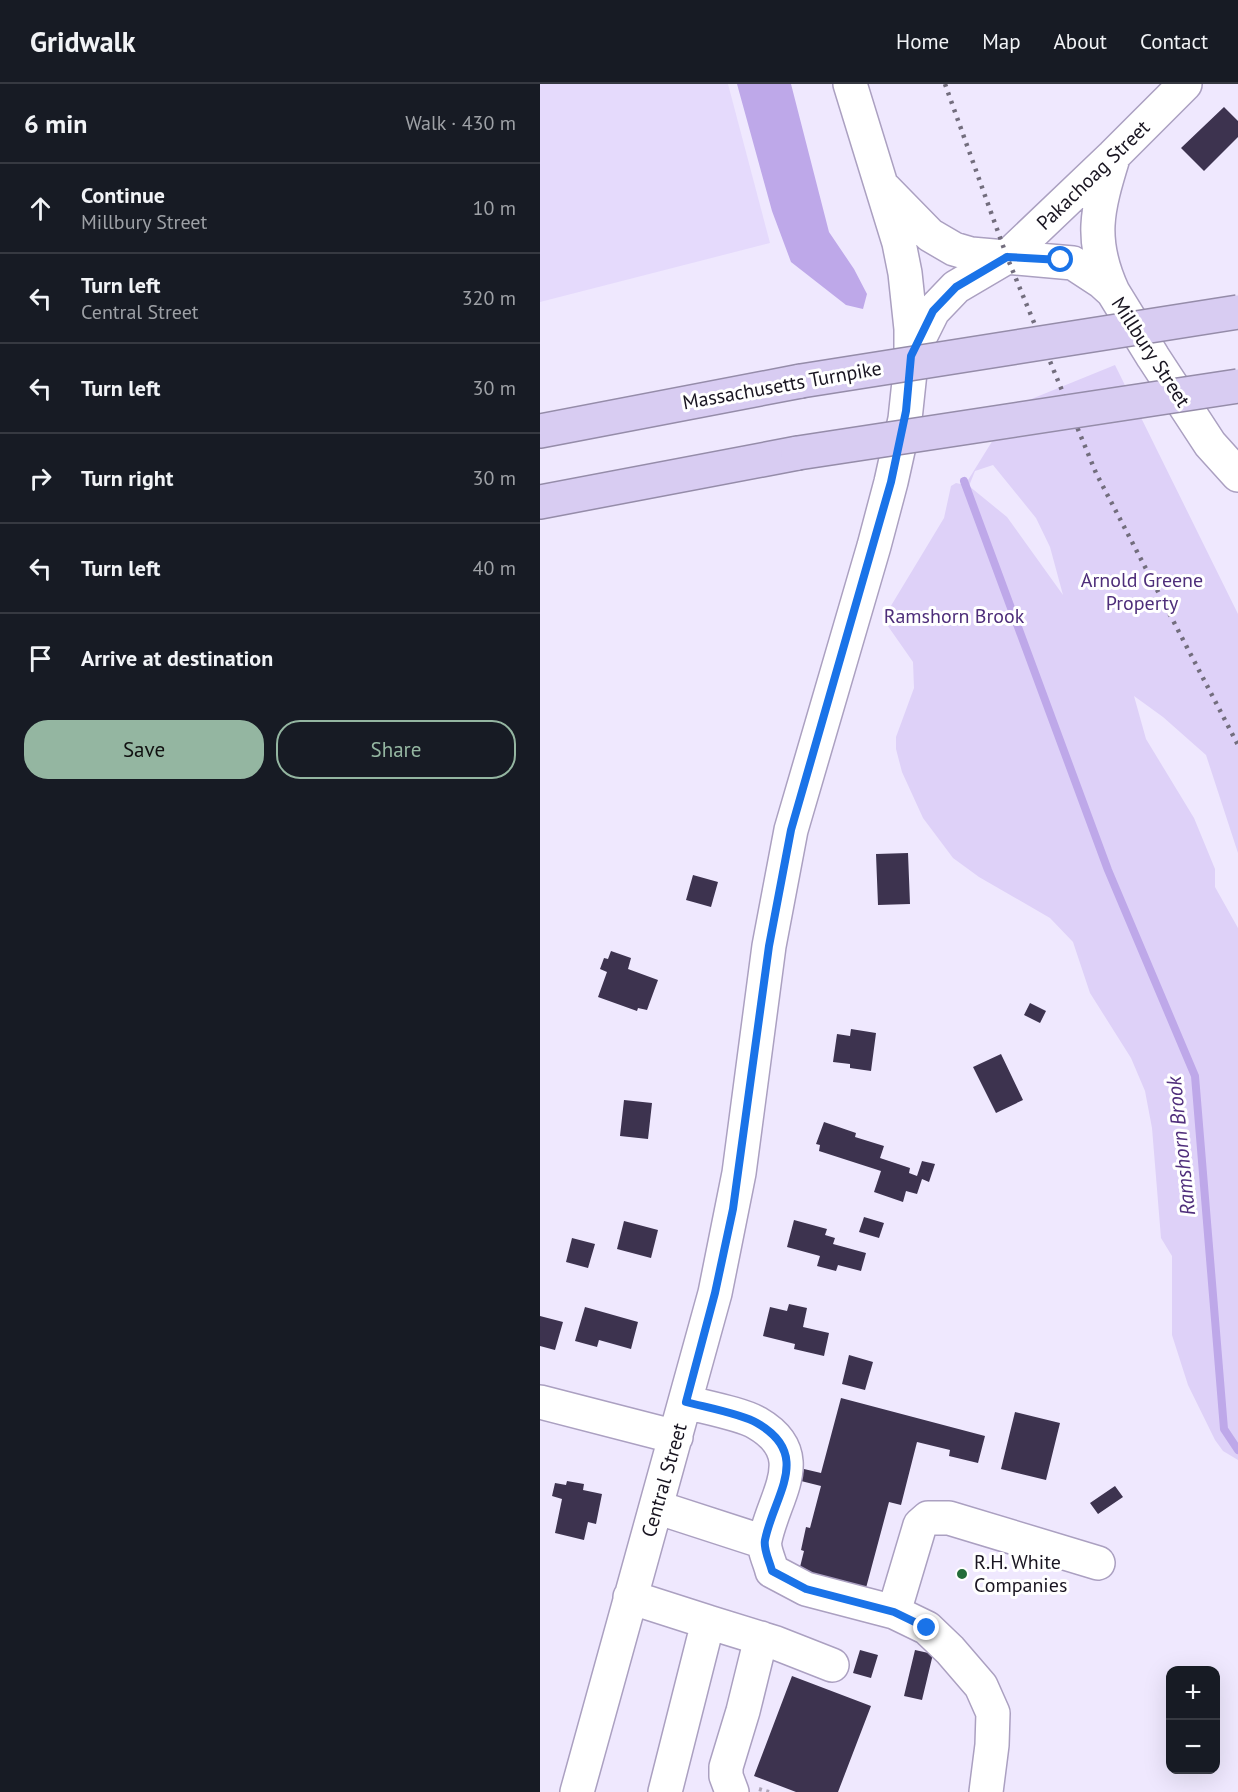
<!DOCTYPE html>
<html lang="en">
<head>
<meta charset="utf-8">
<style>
	:root { --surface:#171b24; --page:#20242c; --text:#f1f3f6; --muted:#9ea1a6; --line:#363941; --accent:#94b6a1 }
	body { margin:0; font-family:"PT Sans",sans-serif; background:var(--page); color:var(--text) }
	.controls { position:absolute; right:18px; bottom:18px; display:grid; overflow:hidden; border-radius:12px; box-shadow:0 6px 24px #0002 }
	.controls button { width:54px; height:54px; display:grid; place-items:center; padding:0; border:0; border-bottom:2px solid var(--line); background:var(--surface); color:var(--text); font:30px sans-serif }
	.stop { position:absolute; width:18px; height:18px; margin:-14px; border:4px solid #1a73e8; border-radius:50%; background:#fff }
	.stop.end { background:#1a73e8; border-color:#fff; box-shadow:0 2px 6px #0008 }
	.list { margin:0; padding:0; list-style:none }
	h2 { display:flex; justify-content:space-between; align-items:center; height:78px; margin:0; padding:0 24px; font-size:26px }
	h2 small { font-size:20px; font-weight:400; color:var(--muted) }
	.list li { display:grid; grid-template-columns:39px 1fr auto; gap:18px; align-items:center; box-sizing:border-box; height:90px; padding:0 24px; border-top:2px solid var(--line) }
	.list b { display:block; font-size:22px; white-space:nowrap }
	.list p { margin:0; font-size:20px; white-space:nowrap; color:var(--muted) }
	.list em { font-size:20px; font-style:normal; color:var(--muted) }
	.actions { display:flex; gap:12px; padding:18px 24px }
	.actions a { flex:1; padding:14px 0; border:2px solid var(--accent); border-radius:24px; text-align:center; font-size:21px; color:var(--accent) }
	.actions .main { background:var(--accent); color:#111 }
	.icon { flex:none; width:33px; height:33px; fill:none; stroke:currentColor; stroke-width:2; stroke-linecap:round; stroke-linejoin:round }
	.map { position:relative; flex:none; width:698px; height:1708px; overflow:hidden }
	header { display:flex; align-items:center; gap:36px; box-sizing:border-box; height:84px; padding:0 30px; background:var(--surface); border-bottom:2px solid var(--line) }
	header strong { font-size:28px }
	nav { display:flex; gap:33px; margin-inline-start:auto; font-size:21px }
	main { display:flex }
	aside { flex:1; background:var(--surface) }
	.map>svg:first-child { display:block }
</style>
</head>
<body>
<header>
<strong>Gridwalk</strong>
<nav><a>Home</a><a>Map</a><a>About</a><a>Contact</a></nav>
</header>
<main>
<aside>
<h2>6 min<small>Walk · 430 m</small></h2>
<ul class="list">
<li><svg class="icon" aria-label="ahead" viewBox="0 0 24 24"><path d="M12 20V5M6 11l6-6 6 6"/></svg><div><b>Continue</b><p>Millbury Street</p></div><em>10 m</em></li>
<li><svg class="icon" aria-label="left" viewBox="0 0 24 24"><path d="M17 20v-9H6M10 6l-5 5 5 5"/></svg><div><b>Turn left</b><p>Central Street</p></div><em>320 m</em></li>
<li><svg class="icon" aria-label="left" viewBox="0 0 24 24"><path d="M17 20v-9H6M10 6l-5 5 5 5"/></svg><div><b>Turn left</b></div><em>30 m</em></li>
<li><svg class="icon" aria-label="right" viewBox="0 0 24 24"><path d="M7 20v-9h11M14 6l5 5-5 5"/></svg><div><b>Turn right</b></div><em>30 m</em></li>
<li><svg class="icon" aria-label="left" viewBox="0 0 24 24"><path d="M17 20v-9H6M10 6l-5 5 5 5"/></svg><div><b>Turn left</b></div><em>40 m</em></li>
<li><svg class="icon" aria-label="arrive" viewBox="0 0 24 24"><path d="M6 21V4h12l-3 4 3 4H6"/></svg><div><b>Arrive at destination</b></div></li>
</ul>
<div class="actions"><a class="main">Save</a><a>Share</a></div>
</aside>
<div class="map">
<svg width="698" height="1708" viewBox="0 0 698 1708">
	<rect width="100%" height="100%" fill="#efe8fe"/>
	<!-- built -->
	<path fill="#e5dafc" d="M0,0H188L230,159L0,218Z"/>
	<!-- green -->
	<path fill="#ded1f8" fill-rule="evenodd" d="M575,281L698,530V769L666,671L623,633L594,612L606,655L654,734L675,785V803L698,844V1376L683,1367L675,1356L648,1301L632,1251V1172L621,1154L612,1044L605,1007L591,974L550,909L533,858L510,834L439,793L413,774L383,734L362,688L356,665V653L374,604L373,578L343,535L404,434L411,402L416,399L425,401L461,343L467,325ZM453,381L496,434L510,463L523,511L467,433L429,402L435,387Z"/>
	<!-- water -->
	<path fill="#bea8e9" d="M197,0H251L289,148L314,185L327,210L323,225L306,221L251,178L232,127Z"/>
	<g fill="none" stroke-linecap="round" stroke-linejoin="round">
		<!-- stream -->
		<path stroke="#bea8e9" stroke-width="8" d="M424,397L568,786L655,992L684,1345L698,1366"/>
	</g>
	<!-- building -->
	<path fill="#3d334f" d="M684,23L698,37V53L664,87L641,64Z
		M368,769L370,820L338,821L336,770Z
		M153,791L178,798L171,823L146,816Z
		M71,867L91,874L88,885L118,896L107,926L98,924L97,927L58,913L67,888L60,885L64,874L68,875Z
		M490,919L506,927L500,939L484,931Z
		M311,945L336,949L331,987L310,984V980L293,978L297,950L310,952Z
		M461,970L483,1016L456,1029L433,983Z
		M84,1016L112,1019L108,1055L80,1052Z
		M284,1038L316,1049L315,1053L344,1062L340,1074L370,1084L369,1089L377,1092L382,1077L395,1080L389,1098L382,1095L377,1110L366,1107L363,1118L334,1108L341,1087L279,1067L280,1061L276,1060Z
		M324,1133L344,1139L339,1154L319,1148Z
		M254,1136L287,1145L285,1151L295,1154L293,1160L326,1169L321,1187L298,1181L296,1187L277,1182L280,1172L247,1163Z
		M84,1137L118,1146L111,1174L77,1165Z
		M32,1154L55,1160L48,1184L26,1178Z
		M249,1220L267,1224L263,1243L289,1249L284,1272L254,1265L255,1260L223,1252L230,1223L247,1227Z
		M45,1223L98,1238L91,1265L59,1256L57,1263L35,1257Z
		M0,1232L23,1238L15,1266L0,1262Z
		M309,1271L333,1278L325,1306L302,1300Z
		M301,1314L445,1352L438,1379L409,1372L410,1366L377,1358L361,1421L349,1418L326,1504L259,1487L264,1467L261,1466L266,1443L270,1444L281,1402L261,1397L264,1385L281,1389Z
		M475,1328L520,1339L506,1396L461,1385Z
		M27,1397L44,1400L43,1406L62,1410L56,1440L48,1438L44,1456L15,1449L22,1415L12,1412L15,1399L26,1401Z
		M575,1402L583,1413L558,1430L550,1419Z
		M320,1566L338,1571L331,1594L313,1589Z
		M375,1566L393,1570L382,1616L364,1612Z
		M252,1592L331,1622L298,1708H256L214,1692Z"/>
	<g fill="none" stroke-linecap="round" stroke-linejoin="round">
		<defs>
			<path id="minor" d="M573,74C557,126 549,156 573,208
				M345,105L390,151L414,165L431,170L533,179L562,198L573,208L613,273L670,360L698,391
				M373,267L393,227L416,203L467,173L573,72L645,0
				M0,1318L136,1353
				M146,1318C164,1323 202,1330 217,1339C272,1371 234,1411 225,1456C223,1465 230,1478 232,1487L266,1505L354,1528L387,1544L410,1566L441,1602L453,1629L452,1661L446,1708
				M116,1423L224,1458
				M90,1513L168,1538L125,1708
				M354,1528L380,1441L388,1434H409L558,1479
				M168,1538L236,1559L292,1581
				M37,1708L175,1209L199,1089L229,862L251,746L334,462L351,398L365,335L371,279V245L365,189L359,159L310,0
				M192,1708L186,1692V1683L203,1627L221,1554"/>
			<path id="highway" d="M0,347L261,297
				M0,418L258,369"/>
		</defs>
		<!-- minor casing -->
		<use href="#minor" stroke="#aba0c1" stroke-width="36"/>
		<!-- highway casing -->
		<use href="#highway" stroke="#958ca9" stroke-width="36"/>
		<!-- path -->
		<path stroke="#ada6b9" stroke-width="4" stroke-dasharray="3 4.5" stroke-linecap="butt" d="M219,1705L229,1708"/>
		<!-- minor -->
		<use href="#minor" stroke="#fff" stroke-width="33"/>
		<!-- highway -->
		<use href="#highway" stroke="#d8ccf2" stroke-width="33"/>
		<!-- rail -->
		<path stroke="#726d7d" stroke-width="4.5" stroke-dasharray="3 6" stroke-linecap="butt" d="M405,0L467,173L556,389L698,661"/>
		<defs>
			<path id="highway-bridge" d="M261,297L698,228
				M258,369L698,302"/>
		</defs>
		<!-- highway-bridge casing -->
		<use href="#highway-bridge" stroke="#958ca9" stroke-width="36" stroke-linecap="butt"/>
		<!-- highway-bridge -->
		<use href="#highway-bridge" stroke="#d8ccf2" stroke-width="33"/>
	</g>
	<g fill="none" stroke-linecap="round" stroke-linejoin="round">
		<!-- route -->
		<path stroke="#1a73e8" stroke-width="8" d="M387,1544L354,1528L266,1505L232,1487C230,1478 223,1465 225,1456C234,1411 273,1371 217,1339C202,1330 164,1323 146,1318L175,1209L193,1125L229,862L251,746L351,398L366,327L371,272L393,227L416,203L467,173L521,176"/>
	</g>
	<!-- markers -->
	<circle fill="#236c39" stroke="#fff" stroke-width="2" cx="422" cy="1490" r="6"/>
	<g text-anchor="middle" stroke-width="6" stroke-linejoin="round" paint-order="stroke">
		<!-- street labels -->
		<g font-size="20" fill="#191521" stroke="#fff">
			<text transform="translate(553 91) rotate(-44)" y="7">Pakachoag Street</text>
			<text transform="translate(611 268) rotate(57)" y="7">Millbury Street</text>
			<text transform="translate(242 301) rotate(-10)" y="7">Massachusetts Turnpike</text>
			<text transform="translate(124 1396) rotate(-74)" y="7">Central Street</text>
		</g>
		<!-- park labels -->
		<g font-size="20" fill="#4e2e7a" stroke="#fff">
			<text x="602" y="503">Arnold Greene<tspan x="602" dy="23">Property</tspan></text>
			<text x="414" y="539">Ramshorn Brook</text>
		</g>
		<!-- poi labels -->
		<g font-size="20" fill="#191521" stroke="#fff" text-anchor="start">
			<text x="434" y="1485">R.H. White<tspan x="434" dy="23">Companies</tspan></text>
		</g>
		<!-- water labels -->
		<g font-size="21" font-style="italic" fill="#502f7c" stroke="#fff">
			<text transform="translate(641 1062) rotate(-96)" y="7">Ramshorn Brook</text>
		</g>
	</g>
</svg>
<div class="controls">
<button>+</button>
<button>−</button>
</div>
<div class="stop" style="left:521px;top:176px"></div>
<div class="stop end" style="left:387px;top:1544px"></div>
</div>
</main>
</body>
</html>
